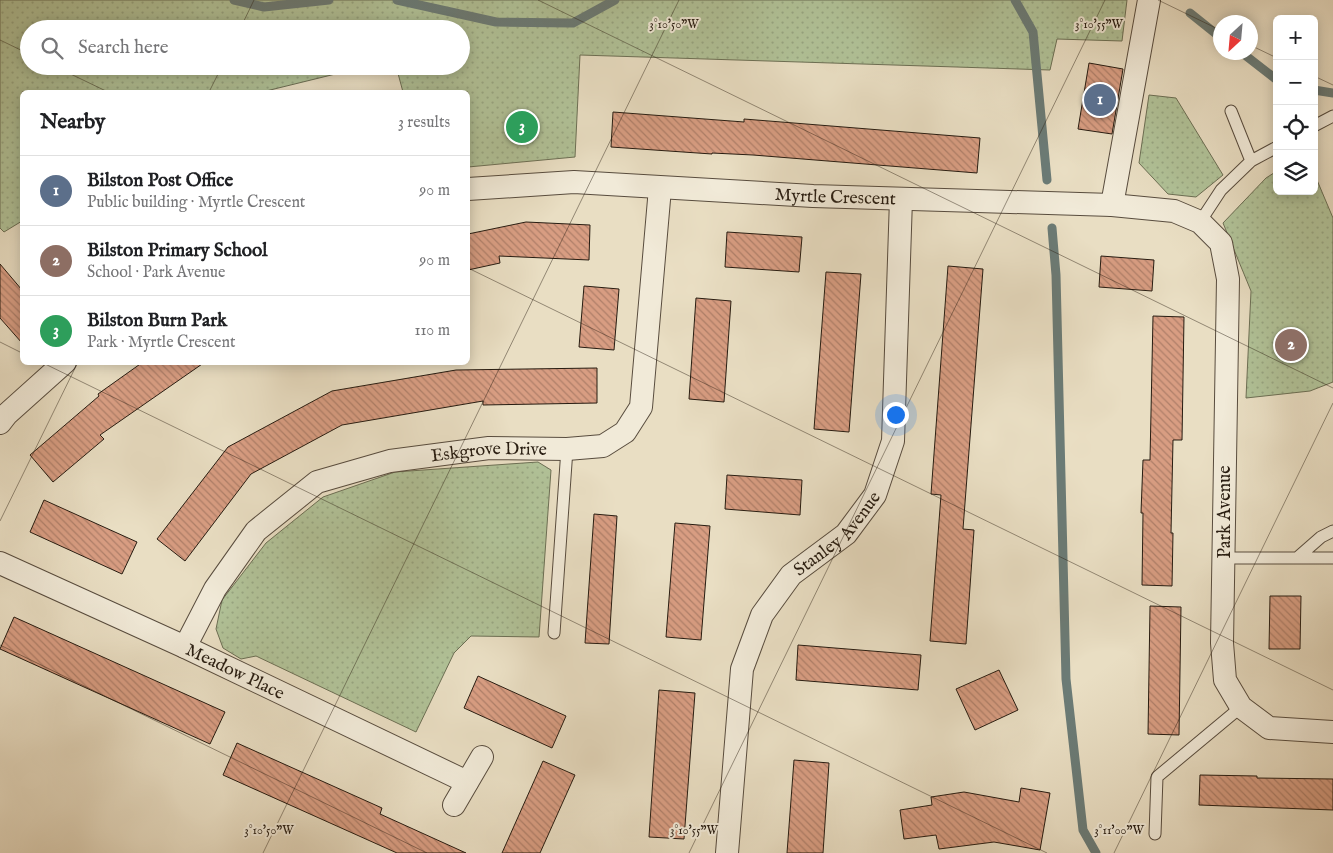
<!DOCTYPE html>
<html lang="en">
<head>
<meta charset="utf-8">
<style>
	:root { --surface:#fff; --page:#f6f6f6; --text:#202124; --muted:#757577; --line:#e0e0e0; --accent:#8f2418 }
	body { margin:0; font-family:"IM FELL English",serif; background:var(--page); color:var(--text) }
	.controls { position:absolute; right:15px; top:15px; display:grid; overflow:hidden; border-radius:8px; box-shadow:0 2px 12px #0003 }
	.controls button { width:45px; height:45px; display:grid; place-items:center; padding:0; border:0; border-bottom:1px solid var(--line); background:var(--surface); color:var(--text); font:25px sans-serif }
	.compass { position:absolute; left:1213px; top:15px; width:45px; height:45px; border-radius:50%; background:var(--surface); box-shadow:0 2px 12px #0003; rotate:206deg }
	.you { position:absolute; left:895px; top:414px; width:18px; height:18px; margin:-12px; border:4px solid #fff; border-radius:50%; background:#1a73e8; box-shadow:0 0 0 8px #1a73e833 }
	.badge { display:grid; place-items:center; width:32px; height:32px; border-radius:50%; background:var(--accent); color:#fff; font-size:16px; font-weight:700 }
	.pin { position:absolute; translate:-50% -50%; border:2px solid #fff; box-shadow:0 1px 5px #0006 }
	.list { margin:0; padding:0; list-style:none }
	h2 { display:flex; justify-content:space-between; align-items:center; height:65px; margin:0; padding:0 20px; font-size:21px }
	h2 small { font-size:16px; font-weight:400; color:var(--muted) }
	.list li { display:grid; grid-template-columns:32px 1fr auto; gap:15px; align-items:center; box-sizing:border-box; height:70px; padding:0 20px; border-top:1px solid var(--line) }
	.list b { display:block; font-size:19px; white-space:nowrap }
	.list p { margin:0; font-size:16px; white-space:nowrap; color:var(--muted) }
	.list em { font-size:16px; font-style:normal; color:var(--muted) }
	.icon { flex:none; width:28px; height:28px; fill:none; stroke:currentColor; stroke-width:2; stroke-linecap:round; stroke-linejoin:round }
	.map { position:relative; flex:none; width:1333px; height:853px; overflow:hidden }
	.search { position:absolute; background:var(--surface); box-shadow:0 2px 12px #0003; left:20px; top:20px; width:450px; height:55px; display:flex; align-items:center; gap:12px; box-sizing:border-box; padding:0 18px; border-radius:28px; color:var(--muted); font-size:19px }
	.panel { position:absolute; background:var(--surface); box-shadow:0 2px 12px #0003; left:20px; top:90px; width:450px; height:275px; border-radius:8px }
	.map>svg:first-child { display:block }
</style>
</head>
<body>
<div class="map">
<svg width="1333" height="853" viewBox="0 0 1333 853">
	<defs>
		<pattern id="grass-dots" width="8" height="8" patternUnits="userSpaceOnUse" patternTransform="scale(1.25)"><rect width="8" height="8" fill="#b1c298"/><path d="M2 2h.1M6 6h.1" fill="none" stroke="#98a682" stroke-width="1.8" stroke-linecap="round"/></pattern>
		<pattern id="building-back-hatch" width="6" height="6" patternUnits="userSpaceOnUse" patternTransform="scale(1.25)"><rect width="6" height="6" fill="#d89d82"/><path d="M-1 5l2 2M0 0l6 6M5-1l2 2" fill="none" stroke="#af7f69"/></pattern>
	</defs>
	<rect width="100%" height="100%" fill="#e9dec3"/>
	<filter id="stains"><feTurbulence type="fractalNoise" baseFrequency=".004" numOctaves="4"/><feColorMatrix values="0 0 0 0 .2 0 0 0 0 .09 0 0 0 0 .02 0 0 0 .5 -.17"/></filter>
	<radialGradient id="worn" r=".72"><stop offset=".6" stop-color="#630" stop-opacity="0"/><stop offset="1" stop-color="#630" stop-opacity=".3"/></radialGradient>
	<!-- grass -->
	<path fill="url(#grass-dots)" stroke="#6c6f54" d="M0,0H1127L1122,41L1057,39L1050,70L580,55L575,157L468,167V92H403L396,66H461V29H29V66H368L262,92H22V221L4,232L0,228Z
		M1149,95L1176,98L1223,175L1196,197L1168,194L1139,163Z
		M1277,171V191H1314V173L1333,218V382L1310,391L1246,398L1251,291L1223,223L1266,178Z
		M538,462L551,470L539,637L471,636L454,653L416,732L256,656L241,659L223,648L216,629L222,600L266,543L323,497L395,472Z"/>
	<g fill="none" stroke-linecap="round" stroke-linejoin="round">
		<!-- stream -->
		<path stroke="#6b7b76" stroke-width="9" d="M234,0L264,7L329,0
			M397,0L496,22L573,23L615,0
			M1015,0L1033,32L1047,180
			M1190,13L1220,37
			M1241,52L1277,80
			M1314,90L1333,93
			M1052,228L1056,275L1066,679L1083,830L1096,853"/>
	</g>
	<!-- building -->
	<path fill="url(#building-back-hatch)" stroke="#271c11" d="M1089,63L1123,69L1112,134L1078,129Z
		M613,112L744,122V119L980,138L977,173L753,155L712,153V154L611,147Z
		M526,222L590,225L589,260L499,256L500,263L468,270V234Z
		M727,232L802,237L799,272L725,267Z
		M1101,256L1154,260L1152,291L1099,287Z
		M0,264L22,290V343L0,318Z
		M948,266L983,269L963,529L974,530L966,644L930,641L941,495L931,494Z
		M826,272L861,274L849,432L814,429Z
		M584,286L619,289L614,350L579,347Z
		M696,298L731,301L724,402L689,399Z
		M1153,316L1184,317L1182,440H1173L1171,533H1173L1172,586L1142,585L1143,513H1141L1143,460H1150Z
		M143,362H205L100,435L104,439L53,482L30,455L99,396L98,394Z
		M597,368V403L483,405V401L342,425L251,474L185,561L157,539L228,447L332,391L456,370Z
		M727,475L802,480L800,515L725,509Z
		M44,500L137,542L122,574L30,532Z
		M594,514L617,516L609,644L585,643Z
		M675,523L710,526L701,640L666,637Z
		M1270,596H1301L1300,649H1269Z
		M1150,606L1181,607L1179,735L1148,734Z
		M14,617L225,712L210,744L0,649Z
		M798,645L921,655L918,690L796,680Z
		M999,670L1018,710L975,730L956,689Z
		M478,676L566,716L552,748L464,708Z
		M659,690L695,693L684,839L649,837Z
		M237,743L382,808L380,814L466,853H397L223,775Z
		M794,760L829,763L823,853H787Z
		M543,761L575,775L540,853H502Z
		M1200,775L1257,776V778L1333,779V810L1199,805Z
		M1021,788L1050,793L1040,850L994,842L939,849L936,835L904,839L900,810L932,805L931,797L964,792L1019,802Z"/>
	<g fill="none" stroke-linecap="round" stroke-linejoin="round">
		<defs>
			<path id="lane" d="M1231,111L1251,161
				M1314,126L1333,116
				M1200,222L1221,190L1251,161L1277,147
				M1224,558H1333
				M1297,558L1321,537L1333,531
				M554,633L567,449
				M1155,834L1157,777L1241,707"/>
			<g id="street">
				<path id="s1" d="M468,189L574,182L813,196L1112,205L1174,211L1200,222L1221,243L1228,279L1222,643L1225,680L1241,707L1269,728L1333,732"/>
				<path d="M1112,205L1149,0"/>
				<path d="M0,423L7,414L65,362"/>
				<path id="s2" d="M0,563L185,647L467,782"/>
				<path id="s3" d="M185,647L215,589L256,531L317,482L390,461L489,448L567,449L603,446L625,432L641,407L660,188"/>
				<path d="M454,805L482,757"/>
				<path id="s4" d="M727,853L742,669L762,615L791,575L846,534L875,495L893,441L901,199"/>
			</g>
		</defs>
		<!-- lane casing -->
		<use href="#lane" stroke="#584c3e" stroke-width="13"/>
		<!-- street casing -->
		<use href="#street" stroke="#584c3e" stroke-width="24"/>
		<!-- lane -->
		<use href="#lane" stroke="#f1ead8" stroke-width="11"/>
		<!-- street -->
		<use href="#street" stroke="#f1ead8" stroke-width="22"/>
	</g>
	<!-- ticks -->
	<path fill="none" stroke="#271c11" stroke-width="1" stroke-opacity="0.45" d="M538,0L1333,388M1158,0L1220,30M240,29L254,0M0,40L29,54M1250,45L1277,58M54,66L108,92M1314,76L1333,85M209,92L222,66M468,268L1333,690M0,342L22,353M41,362L1047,853M0,521L78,362M0,645L427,853M263,853L679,0M689,853L1105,0M1114,853L1333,403"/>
	<g text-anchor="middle" stroke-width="4" stroke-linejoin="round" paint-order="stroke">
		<!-- street labels -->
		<g font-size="18" fill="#271c11" stroke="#f1ead8">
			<text dy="6" stroke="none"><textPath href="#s1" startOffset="368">Myrtle Crescent</textPath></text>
			<text dy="6" stroke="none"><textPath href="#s3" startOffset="390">Eskgrove Drive</textPath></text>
			<text transform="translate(1224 512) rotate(-90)" y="6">Park Avenue</text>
			<text dy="6" stroke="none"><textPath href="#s4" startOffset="354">Stanley Avenue</textPath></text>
			<text dy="6" stroke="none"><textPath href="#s2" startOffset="259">Meadow Place</textPath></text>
		</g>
	</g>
	<g font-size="12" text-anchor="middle" fill="#271c11" stroke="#f1ead8" stroke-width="4" stroke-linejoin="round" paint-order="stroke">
		<text x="674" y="28">3°10'50"W</text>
		<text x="1099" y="28">3°10'55"W</text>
		<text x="269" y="834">3°10'50"W</text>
		<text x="694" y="834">3°10'55"W</text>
		<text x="1119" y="834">3°11'00"W</text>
	</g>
	<rect width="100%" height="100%" filter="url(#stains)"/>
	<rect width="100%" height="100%" fill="url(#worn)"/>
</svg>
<div class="controls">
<button>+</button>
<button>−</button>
<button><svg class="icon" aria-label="locate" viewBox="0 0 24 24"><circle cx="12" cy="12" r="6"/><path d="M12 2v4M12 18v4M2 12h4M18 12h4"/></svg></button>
<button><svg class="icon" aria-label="layers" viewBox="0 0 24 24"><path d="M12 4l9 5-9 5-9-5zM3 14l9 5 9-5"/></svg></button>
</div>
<svg class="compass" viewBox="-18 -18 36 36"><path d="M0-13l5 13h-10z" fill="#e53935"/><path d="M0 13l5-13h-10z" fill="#757577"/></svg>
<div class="you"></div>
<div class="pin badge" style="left:1100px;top:100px;background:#5c6f8a">1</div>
<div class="pin badge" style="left:1291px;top:345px;background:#8d6e63">2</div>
<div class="pin badge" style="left:522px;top:127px;background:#2e9e5b">3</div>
<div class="search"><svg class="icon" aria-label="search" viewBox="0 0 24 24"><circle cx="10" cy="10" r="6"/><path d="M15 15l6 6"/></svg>Search here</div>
<section class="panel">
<h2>Nearby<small>3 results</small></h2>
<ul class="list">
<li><span class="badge" style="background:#5c6f8a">1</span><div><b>Bilston Post Office</b><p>Public building · Myrtle Crescent</p></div><em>90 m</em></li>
<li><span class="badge" style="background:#8d6e63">2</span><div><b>Bilston Primary School</b><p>School · Park Avenue</p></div><em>90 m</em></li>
<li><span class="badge" style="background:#2e9e5b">3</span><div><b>Bilston Burn Park</b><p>Park · Myrtle Crescent</p></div><em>110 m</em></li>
</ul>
</section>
</div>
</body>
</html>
